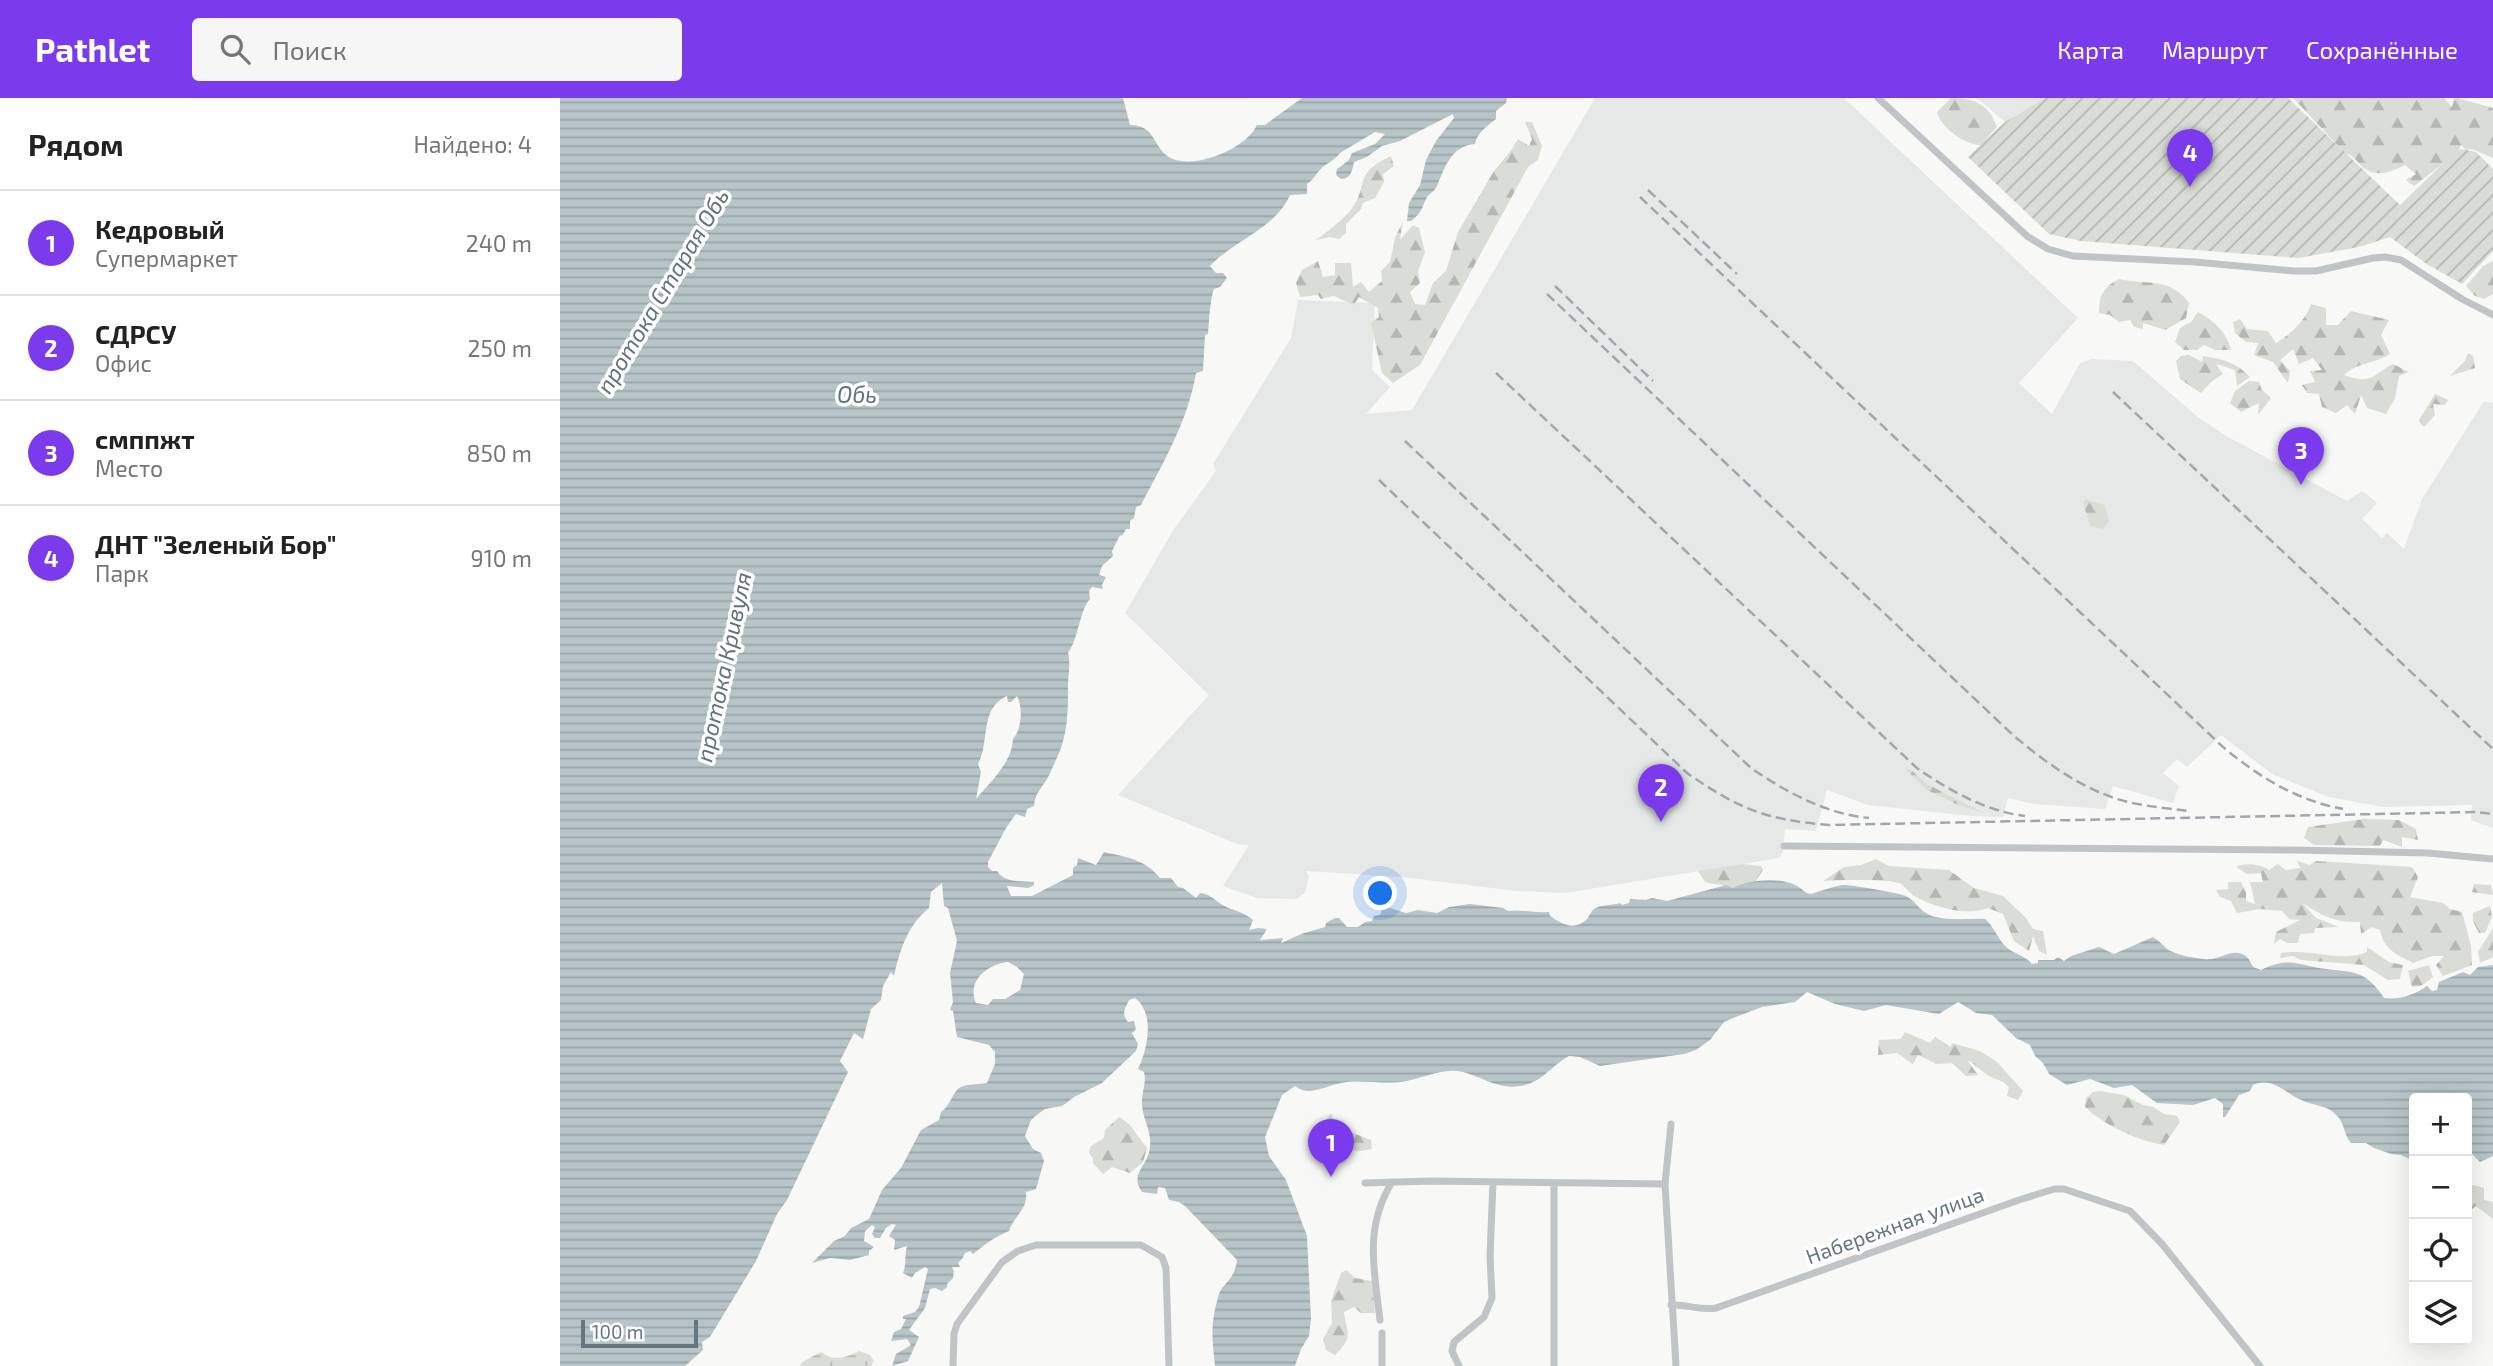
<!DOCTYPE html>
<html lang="ru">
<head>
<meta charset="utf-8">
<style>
	:root { --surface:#fff; --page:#f6f6f6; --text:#222; --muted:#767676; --line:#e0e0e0; --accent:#7c3aed }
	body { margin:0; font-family:"Exo 2",sans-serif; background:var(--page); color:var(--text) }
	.controls { position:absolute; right:21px; bottom:21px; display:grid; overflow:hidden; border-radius:7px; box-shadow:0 7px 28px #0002 }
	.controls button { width:63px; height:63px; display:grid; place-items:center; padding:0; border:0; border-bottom:2px solid var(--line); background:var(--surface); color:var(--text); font:35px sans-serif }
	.scale { position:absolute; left:21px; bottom:18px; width:117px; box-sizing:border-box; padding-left:7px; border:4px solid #66767f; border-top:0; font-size:19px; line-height:24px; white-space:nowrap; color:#66767f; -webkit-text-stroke:5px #fff; paint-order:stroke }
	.you { position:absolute; left:821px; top:796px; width:24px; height:24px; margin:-18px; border:5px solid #fff; border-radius:50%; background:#1a73e8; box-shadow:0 0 0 10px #1a73e833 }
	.badge { display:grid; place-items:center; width:46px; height:46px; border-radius:50%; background:var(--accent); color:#fff; font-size:23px; font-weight:700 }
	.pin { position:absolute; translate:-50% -58px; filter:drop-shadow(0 2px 4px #0008) }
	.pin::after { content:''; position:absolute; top:37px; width:24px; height:21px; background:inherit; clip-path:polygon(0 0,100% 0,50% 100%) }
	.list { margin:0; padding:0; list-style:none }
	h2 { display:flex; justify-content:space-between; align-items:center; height:91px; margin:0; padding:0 28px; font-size:30px }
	h2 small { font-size:23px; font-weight:400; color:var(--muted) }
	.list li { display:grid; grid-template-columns:46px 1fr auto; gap:21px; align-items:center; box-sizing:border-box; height:105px; padding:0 28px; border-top:2px solid var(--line) }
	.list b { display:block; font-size:26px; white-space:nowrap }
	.list p { margin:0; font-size:23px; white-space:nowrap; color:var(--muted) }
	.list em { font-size:23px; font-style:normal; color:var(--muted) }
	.icon { flex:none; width:38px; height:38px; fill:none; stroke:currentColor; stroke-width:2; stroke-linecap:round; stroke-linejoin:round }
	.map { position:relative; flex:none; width:1933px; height:1268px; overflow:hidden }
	header { display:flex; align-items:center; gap:42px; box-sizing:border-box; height:98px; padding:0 35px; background:var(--accent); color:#fff }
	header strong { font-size:33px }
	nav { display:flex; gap:38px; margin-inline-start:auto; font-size:24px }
	.search { width:490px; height:63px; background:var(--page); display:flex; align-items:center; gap:18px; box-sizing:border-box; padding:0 24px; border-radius:7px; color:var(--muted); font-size:26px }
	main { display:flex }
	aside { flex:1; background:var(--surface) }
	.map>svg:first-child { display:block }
</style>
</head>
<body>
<header>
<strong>Pathlet</strong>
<div class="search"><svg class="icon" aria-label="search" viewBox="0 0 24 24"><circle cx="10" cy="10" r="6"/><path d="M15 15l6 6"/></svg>Поиск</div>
<nav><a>Карта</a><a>Маршрут</a><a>Сохранённые</a></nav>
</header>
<main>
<aside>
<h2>Рядом<small>Найдено: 4</small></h2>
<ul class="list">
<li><span class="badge">1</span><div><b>Кедровый</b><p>Супермаркет</p></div><em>240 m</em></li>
<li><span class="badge">2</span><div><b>СДРСУ</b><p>Офис</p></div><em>250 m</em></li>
<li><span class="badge">3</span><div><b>смппжт</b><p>Место</p></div><em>850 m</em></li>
<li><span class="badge">4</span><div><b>ДНТ &quot;Зеленый Бор&quot;</b><p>Парк</p></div><em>910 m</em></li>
</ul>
</aside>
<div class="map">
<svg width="1933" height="1268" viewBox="0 0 1933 1268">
	<defs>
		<pattern id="forest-firs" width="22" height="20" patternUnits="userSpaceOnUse" patternTransform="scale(1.75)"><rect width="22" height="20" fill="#d9ddd5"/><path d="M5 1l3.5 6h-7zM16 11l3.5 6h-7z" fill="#b4b8b2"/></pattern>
		<pattern id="wetland-marsh" width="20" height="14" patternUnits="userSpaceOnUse" patternTransform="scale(1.75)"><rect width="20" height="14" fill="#d9ddd5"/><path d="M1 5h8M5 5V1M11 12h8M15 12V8" fill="none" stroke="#b4b8b2"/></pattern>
		<pattern id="garden-furrows" width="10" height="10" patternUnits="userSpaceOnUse" patternTransform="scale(1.75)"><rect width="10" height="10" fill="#d9ddd5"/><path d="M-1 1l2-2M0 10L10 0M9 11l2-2" fill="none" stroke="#b4b8b2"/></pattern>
		<pattern id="water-rules" width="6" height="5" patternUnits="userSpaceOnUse" patternTransform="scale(1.75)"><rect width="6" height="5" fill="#b8c5c8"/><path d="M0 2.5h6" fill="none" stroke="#99a5a8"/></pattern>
	</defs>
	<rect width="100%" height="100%" fill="#f8f8f6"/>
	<!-- built -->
	<path fill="#e6e8e7" d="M1035,0H1284L1518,220L1459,285L1492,316L1520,265L1532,261L1573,263L1639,320L1668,339L1787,403L1802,393L1809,398L1817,405L1802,421L1822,440L1827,435L1844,451L1862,401L1924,303L1933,305V730L1911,722L1912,707L1823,709L1769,699L1712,676L1661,637L1627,669L1617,661L1603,675L1619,688L1613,705L1553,688L1545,711L1474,706L1448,700L1443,719L1410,718L1308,707L1267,692L1256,733L1225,731L1223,754L1219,760L1005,795L957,793L842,779L746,773L749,779L745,795L736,801L697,800L663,788L689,747L677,746L558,697L649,597L565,515L614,431L656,373L653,366L731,240L738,202L815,205L812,272L830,289L806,316L852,312Z
		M1417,0H1485L1445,24Z"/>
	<!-- forest -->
	<path fill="url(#forest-firs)" d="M1391,0C1414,0 1429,6 1437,29L1421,47C1405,47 1381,30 1377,14Z
		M1733,0H1884L1892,9L1894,0H1897L1933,10V60L1912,51L1906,52L1901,47L1896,59L1889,61L1854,88L1846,82L1856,76L1845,67C1833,73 1820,79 1807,72C1798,67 1796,58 1785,55Z
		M965,24H972L982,48L978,62L968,69L860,267L833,285L822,275L811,225L819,219L818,210L799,199L794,207L774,198L761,201L758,197L740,199L736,185L742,172L758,163L763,179L775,177V165H791L793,189L801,184L809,194L822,183L821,173L830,164L835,140L843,123L840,142L853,127L859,130L865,154L858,173L860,185L850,194L855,206L865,207L873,185L886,173L898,134L934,73L950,54L958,41L969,48L972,41Z
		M831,58L834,68L823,76L824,84L815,100L803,105L801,111L786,126V135L779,141L769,139L756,142C768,133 780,124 790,113C810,89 791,76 831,58Z
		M1933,163V196L1924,201L1915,198L1906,188L1923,168Z
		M1559,181C1585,187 1611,179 1629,205L1626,220L1605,232L1583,225V231L1574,229L1570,222L1559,224L1550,217L1539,215C1539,198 1543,189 1559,181Z
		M1751,206L1766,210V227H1778L1791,213L1829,222L1821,237L1830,256C1812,267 1800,263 1784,277C1811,287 1811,278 1833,266L1849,274L1839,278L1835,300L1826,316L1807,310L1801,297L1795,316L1787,307L1776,315L1762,309L1759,296L1747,295L1742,287L1755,284L1750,273L1762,272L1753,260L1739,266L1733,251L1720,262L1730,273L1728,285L1713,264L1694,257L1698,245L1686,244L1675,235L1673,224L1680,221L1687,231L1708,233L1716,245C1731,236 1746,222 1751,206Z
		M1638,214C1654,223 1667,234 1671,252H1655L1644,247L1637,252H1624L1615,244L1620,230L1631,224Z
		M1908,255L1913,258L1915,270L1890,278L1905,263Z
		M1629,257L1642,264L1643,258C1662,261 1676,264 1690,279L1677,288L1675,272L1656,266L1663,276L1651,284L1641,295L1620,281L1616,263L1621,258Z
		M1689,283L1699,284L1702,292L1711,300L1698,317L1699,305L1681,314L1670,305L1675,293Z
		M1875,296L1889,302L1884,307L1873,306L1875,317L1864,329L1859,322Z
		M1526,401L1544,407L1549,422L1543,431L1530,428L1523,404Z
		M1345,671L1351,672L1367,686L1424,715L1396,706L1367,692Z
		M1804,721L1839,722L1856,731L1858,742L1842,739V749L1823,742L1820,748L1754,747L1744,740L1748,729Z
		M1316,761L1329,768L1389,772L1414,790L1443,798L1466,820L1473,831L1483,833L1487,857L1479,853L1473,838L1469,853L1454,843L1443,816L1428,810C1407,818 1376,810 1356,799C1350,796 1345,788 1339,785C1327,781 1277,782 1263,783L1284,769L1301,767Z
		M1737,763L1750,767L1756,763L1852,769L1858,779L1850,799L1883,805L1890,811L1902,814L1911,848L1912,867L1883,878L1876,867L1884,858H1872L1853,865C1836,856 1824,852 1820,832L1812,829L1801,836L1800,824C1775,825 1763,818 1742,805L1756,820L1779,829L1755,830L1754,835L1740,836L1738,845H1727L1720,841L1714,846L1716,834L1740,822L1729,821L1722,813L1700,811L1677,815L1671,803L1660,799L1656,792L1668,791V784H1681L1686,795V803L1695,806L1690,784H1703L1701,775L1687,776L1676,769C1685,764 1701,766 1709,772L1718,766L1726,772L1740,770Z
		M1182,766L1201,768L1203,772L1195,784L1173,790C1165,786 1154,787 1145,784L1138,773Z
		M1914,786L1931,787L1933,797L1912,794Z
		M1930,808L1932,819L1925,835H1919L1913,823V815Z
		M1933,830V859L1920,865L1918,854Z
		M1807,849L1829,864L1843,867L1840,881L1828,882L1804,867L1741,862L1733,858L1720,860L1721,855C1749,850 1780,865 1807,854Z
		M1869,867L1873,879L1861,888L1852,889L1848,873Z
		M1345,934L1370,945L1375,939L1391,949L1392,945L1420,953L1437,964L1463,993L1458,1002L1447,998L1449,989C1441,982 1441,983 1433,980C1424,977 1416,966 1407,962L1418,977L1406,978L1392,965L1377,966L1358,957L1353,966L1337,955L1318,957L1319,942L1341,941Z
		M1540,993L1564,997L1583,1007L1593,1009L1604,1016L1617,1018L1620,1024L1604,1047C1578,1043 1544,1027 1525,1009L1526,1000L1533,994Z
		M771,1015L774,1027L781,1036L793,1035L811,1042L812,1051C791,1056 770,1051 762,1029Z
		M559,1019L569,1026L587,1050L583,1064L570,1075L552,1069L543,1076L533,1065V1060L529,1055L531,1048L544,1040L545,1032Z
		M1913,1087L1924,1090V1102L1933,1104V1121L1916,1108L1907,1115V1088Z
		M786,1172L795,1180L812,1183L815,1215H801L794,1209L784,1214C787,1237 794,1238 775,1257L766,1252L763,1241L772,1225L771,1203L781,1175Z"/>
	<!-- wetland -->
	<path fill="url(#wetland-marsh)" d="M299,1253L310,1257L314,1263L311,1268H240L242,1264L261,1254C274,1264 285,1260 299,1253Z"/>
	<!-- garden -->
	<path fill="url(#garden-furrows)" d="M1485,0H1728L1840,107L1892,57L1901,51L1916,54L1933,71V153L1902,186L1865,165L1830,139L1799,149L1738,160L1521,143L1489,136L1408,59L1445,24Z"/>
	<!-- water -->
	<path fill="url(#water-rules)" fill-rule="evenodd" d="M0,0H563L570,27C595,28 592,45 606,57C628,75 686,52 697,27H705L742,0H947L946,5L936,13V21C928,27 917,35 915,46C891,48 885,69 877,88C875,93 868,96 866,101C861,112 862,114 851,123H847L849,105L860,87L866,62L876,43L894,20L893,16L840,43L822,48L807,59L794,64C792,73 791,81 781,81L776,77L777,71L789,62L792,55L815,46L825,36L815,34L780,55C774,63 766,65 760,72C755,77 754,81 747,86V96L730,97C715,131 674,142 650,168L656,175H663L667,180L660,189L654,191C650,201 649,224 648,236L645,237L643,273L636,275C628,323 603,365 581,407L576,409L574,420L570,423V431H566L562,438L560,437L552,453L553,458L542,468L539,477L546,479L542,487L543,491L532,489L529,493L530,501C520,511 519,539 508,555C511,567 508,576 508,588C508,615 508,639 495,664C492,670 489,679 485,684C479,693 475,697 474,708L467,711L465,719L456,716L446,730L428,764V769L432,773H437C446,786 460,782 474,784V787L468,790L447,788L451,798H472L513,777V770L517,767L518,760L536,767L544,754C566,759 585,761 600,780H611L618,789L623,790L636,800L640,795C650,796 653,801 661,806C672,813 683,813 693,822L689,832L698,830L707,831L700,842L723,840L721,845L744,835L765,829L766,825L775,820H779L787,829H798L805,824L812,823L814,818L820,817L822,812L830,810L846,815L858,812L877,815L889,809L910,806L943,810L948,813C962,811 975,815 989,814L990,818C1002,826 1014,833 1026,822C1031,817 1030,812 1038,809C1044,807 1053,807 1060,805L1062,807L1069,805L1070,801L1086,802L1092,800L1107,803L1166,787L1173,790C1189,781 1222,779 1237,788C1243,791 1244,795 1251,796C1261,793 1271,789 1282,787C1287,786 1340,795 1346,798C1359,805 1359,815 1376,819C1392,823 1408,820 1425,821C1434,829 1437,839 1445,848C1453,856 1465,857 1472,866L1478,865V862H1494L1498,859L1504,863L1511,858L1539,849L1554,856L1593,839C1599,843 1601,845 1606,850C1614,857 1634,860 1644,861C1659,863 1670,851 1682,856C1688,858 1690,863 1693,869L1701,872C1726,860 1733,865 1759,870C1790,875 1804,869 1824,900C1840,902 1854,897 1867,888L1872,893L1877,892L1879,884L1903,874L1910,877L1918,869L1933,867V1058L1920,1064L1907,1051V1000H1854V1063L1841,1057L1831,1056L1814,1050L1806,1045H1791C1784,1037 1785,1028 1779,1020C1767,1005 1754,1009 1739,1001C1723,993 1712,979 1693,987L1690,993L1679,997L1665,1019H1663V1006L1655,1000L1633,1007L1597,1005L1572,987L1554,990L1530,981L1507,987L1489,976L1483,965L1475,958L1470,947L1456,940L1432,917L1416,915L1398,904L1379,916L1326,907L1304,913L1275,906L1247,894L1235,904L1202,909L1173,920L1164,924L1150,942L1136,952L1124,956L1040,968L1020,959L1009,958C992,967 982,985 960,988C938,992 923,979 903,974C882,969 861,982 840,984C820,986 800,981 781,985C765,988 749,999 735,988L722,997L705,1039L709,1058L726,1082L747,1138L751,1221L749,1238L741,1251L735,1268H655C652,1238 650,1226 659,1196C664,1183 674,1184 677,1162L625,1108L619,1104L609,1102L605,1090L598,1089L597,1096L582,1094C569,1075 588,1069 590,1049C592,1033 583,1022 582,1007C581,995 587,985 584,974L578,971C588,951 595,915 575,900L569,902C565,911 561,915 568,924L574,923L576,931L572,935L578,946L576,953L542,985L514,999L502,1008L485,1011L478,1016L471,1022L465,1038L473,1051L481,1055L484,1063L476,1091L466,1094C468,1112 454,1117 449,1133C435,1139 425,1146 413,1156L410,1153L405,1155L402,1161L398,1165L400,1169H392L394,1173L393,1180L387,1186V1189L382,1193L375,1190L370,1191L365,1210L349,1232L359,1239L348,1263L332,1268L336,1256L351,1247L347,1241L331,1243L334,1234L341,1231L346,1221H343V1218L355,1214L359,1209L368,1171L365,1169L355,1175L352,1180L343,1175C347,1166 344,1158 347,1148L334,1152L335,1142L329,1138L336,1127L332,1126L326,1130L320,1140H315L312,1136L315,1129L312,1127L305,1133L304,1143L314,1149L309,1153V1157L290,1162L270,1160L252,1165L274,1143L285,1138L291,1130L309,1121L322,1092L341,1070L361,1032L379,1022L381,1014C390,1008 391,998 398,991C405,985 418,987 427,985L435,966V954L429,947L397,939L393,913L390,912L393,904L390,875L397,843L388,810L384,808L382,785L371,794L369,810C348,827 340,851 334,878L331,874L323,888L321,902L311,911L303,941L294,935L280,963L288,974L227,1102L217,1116L196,1163L150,1239L142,1244L143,1252L125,1268H0ZM447,598L448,604H451L457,598C463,609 462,631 453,641C452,665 430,684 416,701L421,674L418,666C430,645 419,610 447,598ZM448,864L457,869L464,876L460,892L445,901H433L428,907L416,905C406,883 428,866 448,864Z"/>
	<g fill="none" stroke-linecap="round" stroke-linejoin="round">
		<!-- street -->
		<path stroke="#c0c4c7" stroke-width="7" d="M1318,0L1467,138L1488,151L1513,158L1635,164L1733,173H1756L1813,160L1825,159L1841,162L1902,201L1933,217
			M1224,748L1735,752L1868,755L1933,761
			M1111,1026L1105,1086L1116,1268
			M805,1085L872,1083L1105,1086
			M994,1086V1268
			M1111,1207C1127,1206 1140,1213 1156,1210L1459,1102L1494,1091H1504L1570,1113L1602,1146L1700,1268
			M820,1222C814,1170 804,1130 832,1084
			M822,1235V1268
			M393,1268L394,1236L397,1226L442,1164L458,1153L476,1147H581L602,1159L606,1170L609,1268
			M899,1268L892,1253L894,1244L924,1219L932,1200L930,1158L933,1084"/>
		<!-- rail -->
		<path stroke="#a0a7ac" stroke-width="2.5" stroke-dasharray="10 5" stroke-linecap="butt" d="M1088,92L1177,176
			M1080,99L1663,649C1699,679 1736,702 1783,711
			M995,188L1093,283
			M987,196L1454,638C1485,664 1518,688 1557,701C1580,708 1605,710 1628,713
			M936,275L1358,671C1391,693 1425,713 1465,718
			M1553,294L1933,651
			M845,343L1191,670C1226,694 1266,716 1309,720
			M819,382L1127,675C1179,711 1206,722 1269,727L1917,714L1933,716"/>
	</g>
	<g text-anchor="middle" stroke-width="7" stroke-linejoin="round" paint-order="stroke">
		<!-- street labels -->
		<g font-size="21" fill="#66767f" stroke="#fff">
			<text transform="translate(1335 1128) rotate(-20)" y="7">Набережная улица</text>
		</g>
		<!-- water labels -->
		<g font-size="23" font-style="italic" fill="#607479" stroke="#fff">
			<text transform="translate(103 193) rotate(-59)" y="8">протока Старая Обь</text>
			<text x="297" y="305">Обь</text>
			<text transform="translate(164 569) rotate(-78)" y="8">протока Кривуля</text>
		</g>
	</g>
</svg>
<div class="controls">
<button>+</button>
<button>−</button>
<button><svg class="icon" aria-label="locate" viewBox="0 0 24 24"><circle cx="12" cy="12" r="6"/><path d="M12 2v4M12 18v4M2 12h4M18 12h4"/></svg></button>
<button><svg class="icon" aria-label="layers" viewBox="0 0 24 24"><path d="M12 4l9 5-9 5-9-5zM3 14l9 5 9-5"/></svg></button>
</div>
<div class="scale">100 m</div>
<div class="you"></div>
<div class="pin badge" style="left:771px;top:1079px">1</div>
<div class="pin badge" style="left:1101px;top:724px">2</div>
<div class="pin badge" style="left:1741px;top:387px">3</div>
<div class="pin badge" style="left:1630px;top:89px">4</div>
</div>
</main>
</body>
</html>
